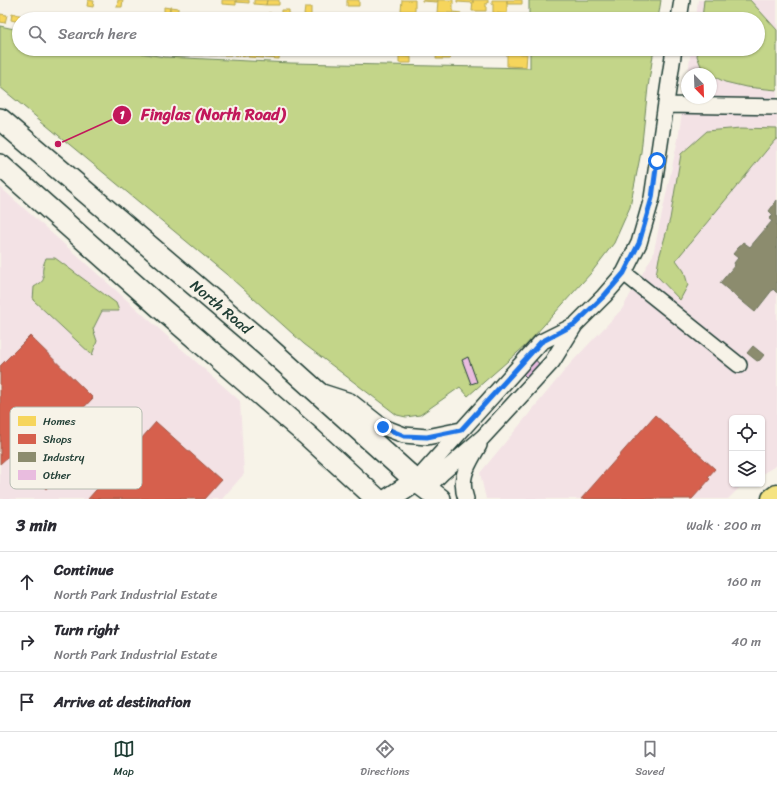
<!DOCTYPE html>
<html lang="en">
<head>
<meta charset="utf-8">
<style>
	:root { --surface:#fff; --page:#f7f7f7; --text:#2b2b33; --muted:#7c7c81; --line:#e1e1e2; --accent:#1f3d34 }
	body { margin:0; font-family:Sriracha,sans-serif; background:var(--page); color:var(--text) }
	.controls { position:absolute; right:12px; bottom:12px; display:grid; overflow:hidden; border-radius:6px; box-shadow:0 1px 3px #0004 }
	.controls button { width:36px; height:36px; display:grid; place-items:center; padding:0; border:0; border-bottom:1px solid var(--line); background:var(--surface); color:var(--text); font:20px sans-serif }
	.compass { position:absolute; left:681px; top:68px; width:36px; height:36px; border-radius:50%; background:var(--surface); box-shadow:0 1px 3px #0004; rotate:157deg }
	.stop { position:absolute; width:12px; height:12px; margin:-9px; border:3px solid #1a73e8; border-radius:50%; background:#fff }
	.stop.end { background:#1a73e8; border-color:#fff; box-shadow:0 1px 4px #0008 }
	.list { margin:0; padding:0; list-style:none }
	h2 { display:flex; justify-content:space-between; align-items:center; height:52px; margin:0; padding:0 16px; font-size:17px }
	h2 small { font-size:13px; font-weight:400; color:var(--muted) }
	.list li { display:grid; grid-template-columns:26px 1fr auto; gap:12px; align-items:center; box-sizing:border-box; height:60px; padding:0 16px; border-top:1px solid var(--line) }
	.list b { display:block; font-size:15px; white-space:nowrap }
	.list p { margin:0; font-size:13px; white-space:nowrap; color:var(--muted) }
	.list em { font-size:13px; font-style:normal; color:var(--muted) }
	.icon { flex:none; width:22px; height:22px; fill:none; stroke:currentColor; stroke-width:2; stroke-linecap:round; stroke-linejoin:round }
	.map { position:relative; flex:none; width:777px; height:499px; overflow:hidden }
	.search { position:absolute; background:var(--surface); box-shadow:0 1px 3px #0004; left:12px; right:12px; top:12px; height:44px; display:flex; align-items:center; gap:10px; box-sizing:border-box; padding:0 14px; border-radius:22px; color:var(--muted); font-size:15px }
	.sheet { height:232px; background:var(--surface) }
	nav { display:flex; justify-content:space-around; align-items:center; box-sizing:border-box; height:56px; border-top:1px solid var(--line); background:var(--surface); font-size:11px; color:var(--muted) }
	nav a { display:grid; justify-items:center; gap:2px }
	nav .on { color:var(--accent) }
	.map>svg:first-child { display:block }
</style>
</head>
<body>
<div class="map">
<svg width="777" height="499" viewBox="0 0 777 499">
	<rect width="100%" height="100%" fill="#f7f3e8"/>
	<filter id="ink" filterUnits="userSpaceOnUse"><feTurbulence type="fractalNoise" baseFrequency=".025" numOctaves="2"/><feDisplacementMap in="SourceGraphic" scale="8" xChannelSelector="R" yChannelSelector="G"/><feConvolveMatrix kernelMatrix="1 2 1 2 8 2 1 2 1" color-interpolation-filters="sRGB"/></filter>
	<g filter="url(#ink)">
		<!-- built -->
		<path fill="#f3e2e5" d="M698,0H777V465L762,474V418H732V484H746L740,487L728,499H486L480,473L570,364L622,309L653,255L678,139L687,78V98H711V74H688L691,49H758V19H696Z
			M0,187L240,401L244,474L222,499H0Z"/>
		<!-- green -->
		<path fill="#c3d589" stroke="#71895e" d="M529,0H661L658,19H529Z
			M704,0H750L777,30V90L746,87L725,82L711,75V74L703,71L697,56L698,49H758V19H702Z
			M0,26L19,30V49H117L164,57L291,63L530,68V49H654L648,87L641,152L630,207L614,243L591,273L525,346L468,396L460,387L420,415L406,417L397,415L304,344L232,279L0,87Z
			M741,128L777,129V139L775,140L676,260L684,271L688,285L680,300L656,275L659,258L670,219L681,154L707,131Z
			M46,258H55L116,303L119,311H102L93,329L97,341L92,355L33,300L34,287C49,278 41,280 43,268C43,265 45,261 46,258Z"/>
		<!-- homes -->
		<path fill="#f6d55c" stroke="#b6a750" d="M88,0L94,1L93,7L87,6Z
			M118,0H123L122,7H117Z
			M222,0H236V5L222,4Z
			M236,0H249V3L236,2Z
			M254,0H267L266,5L254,4Z
			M267,0H279V5H266Z
			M347,0H359V6H347Z
			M402,0H415V11H401Z
			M422,0H438L437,2L422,1Z
			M438,0H453V13H437Z
			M457,0H473V3L457,2Z
			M473,0H488V3H486V11H472Z
			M492,0H507V14L493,13V4H492Z
			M507,0H522V4H507Z
			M164,7L170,8L169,17H164Z
			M170,7L178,8V19H170Z
			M305,7H311V16L304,15Z
			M281,10H289V19H281Z
			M454,12L461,13L460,17H454Z
			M12,13L26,17V19H19V22L11,20Z
			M268,13H271V19H268Z
			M0,14L7,15L5,23L0,22Z
			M245,15H250V19H245Z
			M156,49H168V53L155,52Z
			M209,49H217V55H209Z
			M220,49H231V55H219Z
			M236,49H247V56L235,55Z
			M249,49H264V58L248,57Z
			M266,49H280L279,59L265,58Z
			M437,49H451L450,59H436Z
			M194,50H203V55H194Z
			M507,53L527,54L526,67L507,66Z
			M399,56L411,57V63H399Z"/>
		<!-- shops -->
		<path fill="#d6604d" stroke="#9f5646" d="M30,336L93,398L46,447L67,467L46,489L11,454L0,464V366Z
			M655,415L715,469L708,477L710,479L692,499H581Z
			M156,422L221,480L204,499H88Z"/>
		<!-- industry -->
		<path fill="#8c8c6e" stroke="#6b745d" d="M777,200V293L773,289L755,312L720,283L735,265L734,263L738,258L733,254L743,242L750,247L772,221L769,219L773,215L769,211Z
			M753,346L764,355L760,360L757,361L747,353Z"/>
		<!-- building -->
		<path fill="#e9bcdf" stroke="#1f3d34" d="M468,357L477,382L471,384L462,360Z
			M534,358L541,366L528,379L520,371Z"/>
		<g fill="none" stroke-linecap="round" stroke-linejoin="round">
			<defs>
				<path id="street" d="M679,19L682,0
					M667,105L777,107
					M624,273L739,365
					M319,391L350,401L383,427L404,435L427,437L461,430
					M416,481L541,342L575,325
					M426,489L443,472L483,437L552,362L575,325L604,296L624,273L639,243L652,198L674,49
					M466,499C458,476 469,464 479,445"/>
				<path id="secondary" d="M0,119L264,344L416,481L440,499
					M0,165L163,310L306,434L377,499
					M389,499L416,481"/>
				<path id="highway" d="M773,499L777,496"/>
			</defs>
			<!-- street casing -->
			<use href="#street" stroke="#1f3d34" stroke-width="18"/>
			<!-- secondary casing -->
			<use href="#secondary" stroke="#1f3d34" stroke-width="24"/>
			<!-- highway casing -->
			<use href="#highway" stroke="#1f3d34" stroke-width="25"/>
			<!-- street -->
			<use href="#street" stroke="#f7f3e8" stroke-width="15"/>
			<!-- secondary -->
			<use href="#secondary" stroke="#f7f3e8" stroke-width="21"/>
			<!-- highway -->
			<use href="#highway" stroke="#f5e382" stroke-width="22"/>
		</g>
	</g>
	<g fill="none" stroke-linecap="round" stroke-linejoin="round" filter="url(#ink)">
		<!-- route -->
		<path stroke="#1a73e8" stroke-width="5" d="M383,427L404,436L427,437L461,430L541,342L575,324L604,296L624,273L639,243L652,198L657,161"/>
	</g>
	<g text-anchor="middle" stroke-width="4" stroke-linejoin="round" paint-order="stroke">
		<!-- street labels -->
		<g font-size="15" fill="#1f3d34" stroke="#f7f3e8">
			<text transform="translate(221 307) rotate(40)" y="5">North Road</text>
		</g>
	</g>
	<!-- legend -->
	<rect x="10" y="407" width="132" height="82" rx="6" fill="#f7f3e8" stroke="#b6bcb2" stroke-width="1"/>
	<rect x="18" y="416" width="18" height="10" fill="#f6d55c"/>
	<rect x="18" y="434" width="18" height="10" fill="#d6604d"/>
	<rect x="18" y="452" width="18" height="10" fill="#8c8c6e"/>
	<rect x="18" y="470" width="18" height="10" fill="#e9bcdf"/>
	<g font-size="11" fill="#1f3d34">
		<text x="43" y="425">Homes</text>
		<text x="43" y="443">Shops</text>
		<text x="43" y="461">Industry</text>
		<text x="43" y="479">Other</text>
	</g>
	<!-- callouts -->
	<path fill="none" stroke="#c2185b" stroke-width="1.5" d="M58 144L122 115"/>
	<g fill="#c2185b" stroke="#f7f3e8" stroke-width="1.5">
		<circle cx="58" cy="144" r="4"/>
		<circle cx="122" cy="115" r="10"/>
	</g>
	<g font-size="12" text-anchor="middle" font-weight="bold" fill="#fff">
		<text x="122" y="119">1</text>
	</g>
	<g font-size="16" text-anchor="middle" font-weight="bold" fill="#c2185b" stroke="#f7f3e8" stroke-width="4" stroke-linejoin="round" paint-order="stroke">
		<text x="213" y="120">Finglas (North Road)</text>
	</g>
</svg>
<div class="controls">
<button><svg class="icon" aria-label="locate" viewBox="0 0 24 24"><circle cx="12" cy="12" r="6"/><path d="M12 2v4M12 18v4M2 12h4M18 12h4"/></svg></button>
<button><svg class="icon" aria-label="layers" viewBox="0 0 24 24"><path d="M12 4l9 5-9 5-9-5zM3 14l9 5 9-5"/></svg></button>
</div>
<svg class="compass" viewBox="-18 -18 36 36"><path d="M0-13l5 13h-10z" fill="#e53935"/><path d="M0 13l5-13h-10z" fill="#7c7c81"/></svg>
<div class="stop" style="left:657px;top:161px"></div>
<div class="stop end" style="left:383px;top:427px"></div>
<div class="search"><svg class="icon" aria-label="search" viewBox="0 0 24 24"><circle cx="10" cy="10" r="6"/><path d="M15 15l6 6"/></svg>Search here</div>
</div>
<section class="sheet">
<h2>3 min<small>Walk · 200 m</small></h2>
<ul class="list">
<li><svg class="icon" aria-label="ahead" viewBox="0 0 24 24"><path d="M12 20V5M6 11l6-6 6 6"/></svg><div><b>Continue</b><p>North Park Industrial Estate</p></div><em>160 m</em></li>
<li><svg class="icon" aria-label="right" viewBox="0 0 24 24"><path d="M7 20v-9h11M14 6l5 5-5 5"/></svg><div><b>Turn right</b><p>North Park Industrial Estate</p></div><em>40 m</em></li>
<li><svg class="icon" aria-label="arrive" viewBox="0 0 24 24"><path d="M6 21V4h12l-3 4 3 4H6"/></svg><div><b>Arrive at destination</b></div></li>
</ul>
</section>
<nav>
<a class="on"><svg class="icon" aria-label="map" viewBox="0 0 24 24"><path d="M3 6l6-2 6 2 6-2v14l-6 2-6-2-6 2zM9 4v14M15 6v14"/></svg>Map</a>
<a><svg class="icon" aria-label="directions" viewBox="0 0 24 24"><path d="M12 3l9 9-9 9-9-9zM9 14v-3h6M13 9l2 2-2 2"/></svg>Directions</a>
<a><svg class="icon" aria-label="saved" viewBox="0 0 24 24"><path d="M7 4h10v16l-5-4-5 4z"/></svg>Saved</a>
</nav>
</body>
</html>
